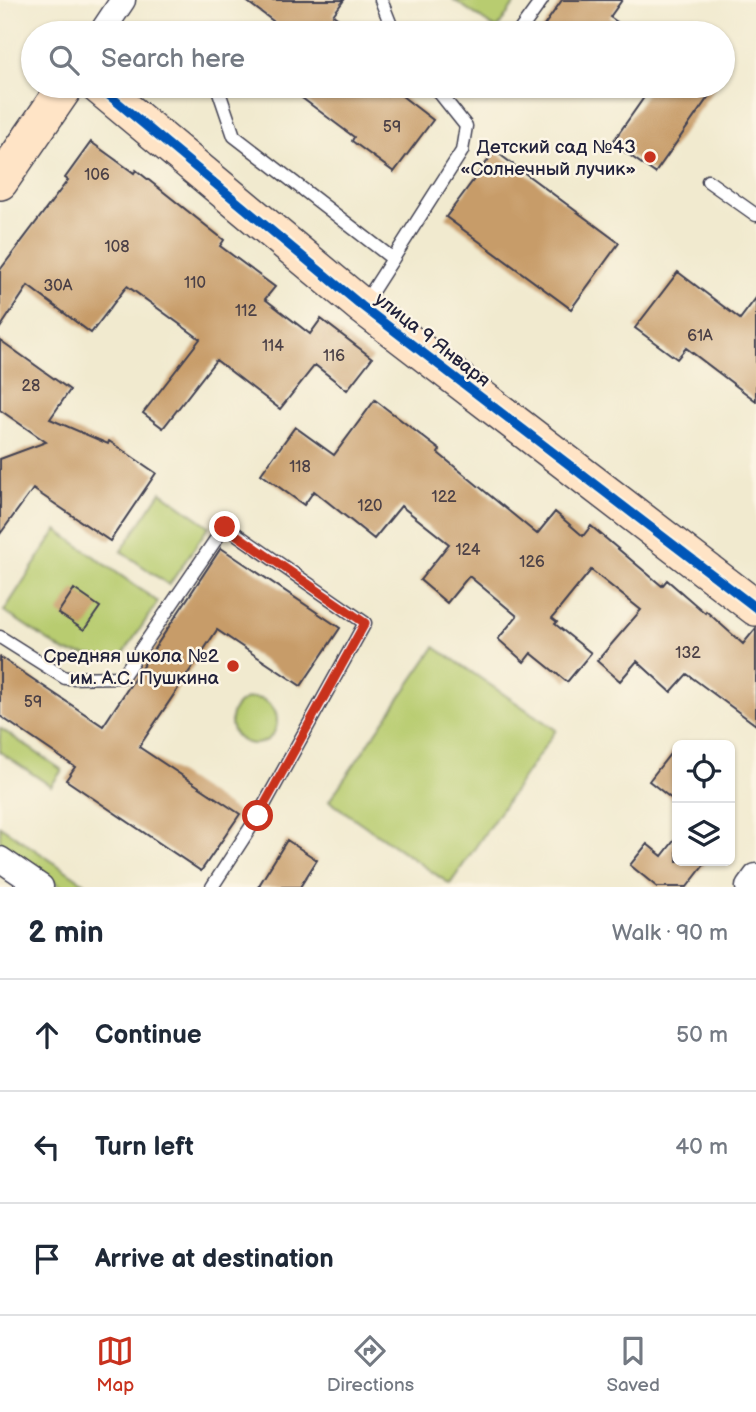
<!DOCTYPE html>
<html lang="en">
<head>
<meta charset="utf-8">
<style>
	:root { --surface:#fff; --page:#f2f2f3; --text:#1f2937; --muted:#747a83; --line:#e0e1e3; --accent:#c8321e }
	body { margin:0; font-family:"Balsamiq Sans",sans-serif; background:var(--page); color:var(--text) }
	.controls { position:absolute; right:21px; bottom:21px; display:grid; overflow:hidden; border-radius:10px; box-shadow:0 2px 5px #0004 }
	.controls button { width:63px; height:63px; display:grid; place-items:center; padding:0; border:0; border-bottom:2px solid var(--line); background:var(--surface); color:var(--text); font:35px sans-serif }
	.stop { position:absolute; width:21px; height:21px; margin:-16px; border:5px solid #c8321e; border-radius:50%; background:#fff }
	.stop.end { background:#c8321e; border-color:#fff; box-shadow:0 2px 7px #0008 }
	.list { margin:0; padding:0; list-style:none }
	h2 { display:flex; justify-content:space-between; align-items:center; height:91px; margin:0; padding:0 28px; font-size:30px }
	h2 small { font-size:23px; font-weight:400; color:var(--muted) }
	.list li { display:grid; grid-template-columns:46px 1fr auto; gap:21px; align-items:center; box-sizing:border-box; height:112px; padding:0 28px; border-top:2px solid var(--line) }
	.list b { display:block; font-size:26px; white-space:nowrap }
	.list em { font-size:23px; font-style:normal; color:var(--muted) }
	.icon { flex:none; width:38px; height:38px; fill:none; stroke:currentColor; stroke-width:2; stroke-linecap:round; stroke-linejoin:round }
	.map { position:relative; flex:none; width:756px; height:887px; overflow:hidden }
	.search { position:absolute; background:var(--surface); box-shadow:0 2px 5px #0004; left:21px; right:21px; top:21px; height:77px; display:flex; align-items:center; gap:18px; box-sizing:border-box; padding:0 24px; border-radius:38px; color:var(--muted); font-size:26px }
	.sheet { height:427px; background:var(--surface) }
	nav { display:flex; justify-content:space-around; align-items:center; box-sizing:border-box; height:98px; border-top:2px solid var(--line); background:var(--surface); font-size:19px; color:var(--muted) }
	nav a { display:grid; justify-items:center; gap:4px }
	nav .on { color:var(--accent) }
	.map>svg:first-child { display:block }
</style>
</head>
<body>
<div class="map">
<svg width="756" height="887" viewBox="0 0 756 887">
	<rect width="100%" height="100%" fill="#fcf5e5"/>
	<filter id="ink" filterUnits="userSpaceOnUse"><feTurbulence type="fractalNoise" baseFrequency=".0143" numOctaves="2"/><feDisplacementMap in="SourceGraphic" scale="14" xChannelSelector="R" yChannelSelector="G"/><feConvolveMatrix kernelMatrix="1 2 1 2 8 2 1 2 1" color-interpolation-filters="sRGB"/></filter>
	<filter id="wash" filterUnits="userSpaceOnUse"><feTurbulence type="fractalNoise" baseFrequency=".00686" numOctaves="4" result="noise"/><feDisplacementMap in="SourceGraphic" scale="28" xChannelSelector="R" yChannelSelector="G"/><feGaussianBlur stdDeviation="1.57" result="paint"/><feColorMatrix in="noise" values="0 0 0 0 0 0 0 0 0 0 0 0 0 0 0 0 0 1.4 0 .05"/><feComposite in="paint" operator="in"/></filter>
	<g filter="url(#wash)">
		<rect width="100%" height="100%" fill="#f1eacf"/>
		<!-- green -->
		<path fill="#b8cc70" stroke="#6d7756" stroke-width="2" d="M454,0H517L497,29Z
			M161,492L209,526L169,585L121,551Z
			M57,530L158,602L120,659L65,652L4,611Z
			M435,647L556,730L450,884L329,801Z
			M231 721a23 23 0 1 1 46 0a23 23 0 1 1-46 0Z
			M0,728L62,770L51,786L0,752Z
			M0,826L90,887H62L0,845Z"/>
		<g id="blocks">
			<!-- building -->
			<path fill="#c79c69" d="M245,0H344L333,15L359,33H289Z
				M562,0H622L610,17L633,33H539Z
				M286,86H374L387,96L393,89L433,120L394,172L352,141L354,137Z
				M652,86H716L655,173L612,143Z
				M91,142L134,173L136,170L224,240L220,246L275,287L265,299L310,334L321,319L372,358L347,390L315,365L280,409L216,360L163,428L143,413L200,339L127,286L91,333L28,286L0,328V270L68,180L65,178Z
				M495,151L619,243L571,309L446,217Z
				M678,272L740,319L756,298V401L686,348L677,359L635,328Z
				M0,340L70,390L50,419L108,444L109,441L156,473L110,541L33,489L0,534V459L46,442L0,410Z
				M375,400L440,450L438,453L537,534L555,512L583,536L591,526L662,586L667,580L705,613L706,611L743,644L756,628V725L687,674L671,692L637,661L620,681L597,661L641,610L591,570L552,618L557,622L555,624L591,653L567,682L531,653L524,662L498,639L517,616L469,576L447,603L420,580L449,544L401,506L374,539L314,491L304,505L261,474L295,427L334,455Z
				M221,548L340,628L301,686L217,630L139,747L240,814L201,871L66,780L75,767L0,716V657L103,726Z
				M74,589L100,607L84,630L58,613Z
				M677,745V803L649,781Z
				M677,837V861H707L687,887H657L630,865L647,844L662,856Z
				M287,840L317,860L300,887H258Z"/>
		</g>
	</g>
	<g filter="url(#ink)">
		<use href="#blocks" fill-opacity="0" stroke="#414051" stroke-width="2"/>
		<g fill="none" stroke-linecap="round" stroke-linejoin="round">
			<defs>
				<path id="lane" d="M381,0L394,33
					M518,33L542,0
					M217,86L234,136L393,259
					M708,181L756,215
					M364,304L462,151L466,126L434,86
					M0,637L65,678L122,677L225,526L365,623L258,816L212,887"/>
				<path id="street" d="M101,33L123,0
					M0,859L41,887
					M748,887L756,876"/>
				<path id="secondary" d="M98,86L362,306L756,608
					M0,182L66,86"/>
			</defs>
			<!-- lane casing -->
			<use href="#lane" stroke="#414051" stroke-width="15"/>
			<!-- street casing -->
			<use href="#street" stroke="#414051" stroke-width="27"/>
			<!-- secondary casing -->
			<use href="#secondary" stroke="#414051" stroke-width="38"/>
			<!-- lane -->
			<use href="#lane" stroke="#fff" stroke-width="12"/>
			<!-- street -->
			<use href="#street" stroke="#fff" stroke-width="24"/>
			<!-- secondary -->
			<use href="#secondary" stroke="#ffe4c6" stroke-width="35"/>
			<defs>
				<path id="cycleway" d="M98,86L362,306L756,608"/>
			</defs>
			<!-- cycleway casing -->
			<use href="#cycleway" stroke="#fcf5e5" stroke-width="13"/>
			<!-- cycleway -->
			<use href="#cycleway" stroke="#0057b8" stroke-width="9"/>
		</g>
	</g>
	<g fill="none" stroke-linecap="round" stroke-linejoin="round" filter="url(#ink)">
		<!-- route -->
		<path stroke="#c8321e" stroke-width="9" d="M225,527L365,623L258,816"/>
	</g>
	<!-- markers -->
	<g fill="#c8321e" stroke="#fcf5e5" stroke-width="2.5">
		<circle cx="650" cy="157" r="7"/>
		<circle cx="233" cy="666" r="7"/>
	</g>
	<g text-anchor="middle" stroke-width="5" stroke-linejoin="round" paint-order="stroke">
		<!-- number labels -->
		<g font-size="16" fill="#4b4046">
			<text x="392" y="132">59</text>
			<text x="97" y="180">106</text>
			<text x="117" y="252">108</text>
			<text x="195" y="288">110</text>
			<text x="58" y="291">30А</text>
			<text x="246" y="316">112</text>
			<text x="700" y="341">61А</text>
			<text x="273" y="351">114</text>
			<text x="334" y="361">116</text>
			<text x="31" y="391">28</text>
			<text x="300" y="472">118</text>
			<text x="444" y="502">122</text>
			<text x="370" y="511">120</text>
			<text x="468" y="555">124</text>
			<text x="532" y="567">126</text>
			<text x="688" y="658">132</text>
			<text x="33" y="707">59</text>
		</g>
		<!-- poi labels -->
		<g font-size="19" fill="#22223b" stroke="#fcf5e5" text-anchor="end">
			<text x="636" y="153">Детский сад №43<tspan x="636" dy="22">«Солнечный лучик»</tspan></text>
			<text x="219" y="662">Средняя школа №2<tspan x="219" dy="22">им. А.С. Пушкина</tspan></text>
		</g>
		<!-- street labels -->
		<g font-size="19" fill="#22223b" stroke="#fcf5e5">
			<text transform="translate(433 339) rotate(38)" y="7">улица 9 Января</text>
		</g>
	</g>
</svg>
<div class="controls">
<button><svg class="icon" aria-label="locate" viewBox="0 0 24 24"><circle cx="12" cy="12" r="6"/><path d="M12 2v4M12 18v4M2 12h4M18 12h4"/></svg></button>
<button><svg class="icon" aria-label="layers" viewBox="0 0 24 24"><path d="M12 4l9 5-9 5-9-5zM3 14l9 5 9-5"/></svg></button>
</div>
<div class="stop" style="left:258px;top:816px"></div>
<div class="stop end" style="left:225px;top:527px"></div>
<div class="search"><svg class="icon" aria-label="search" viewBox="0 0 24 24"><circle cx="10" cy="10" r="6"/><path d="M15 15l6 6"/></svg>Search here</div>
</div>
<section class="sheet">
<h2>2 min<small>Walk · 90 m</small></h2>
<ul class="list">
<li><svg class="icon" aria-label="ahead" viewBox="0 0 24 24"><path d="M12 20V5M6 11l6-6 6 6"/></svg><div><b>Continue</b></div><em>50 m</em></li>
<li><svg class="icon" aria-label="left" viewBox="0 0 24 24"><path d="M17 20v-9H6M10 6l-5 5 5 5"/></svg><div><b>Turn left</b></div><em>40 m</em></li>
<li><svg class="icon" aria-label="arrive" viewBox="0 0 24 24"><path d="M6 21V4h12l-3 4 3 4H6"/></svg><div><b>Arrive at destination</b></div></li>
</ul>
</section>
<nav>
<a class="on"><svg class="icon" aria-label="map" viewBox="0 0 24 24"><path d="M3 6l6-2 6 2 6-2v14l-6 2-6-2-6 2zM9 4v14M15 6v14"/></svg>Map</a>
<a><svg class="icon" aria-label="directions" viewBox="0 0 24 24"><path d="M12 3l9 9-9 9-9-9zM9 14v-3h6M13 9l2 2-2 2"/></svg>Directions</a>
<a><svg class="icon" aria-label="saved" viewBox="0 0 24 24"><path d="M7 4h10v16l-5-4-5 4z"/></svg>Saved</a>
</nav>
</body>
</html>
